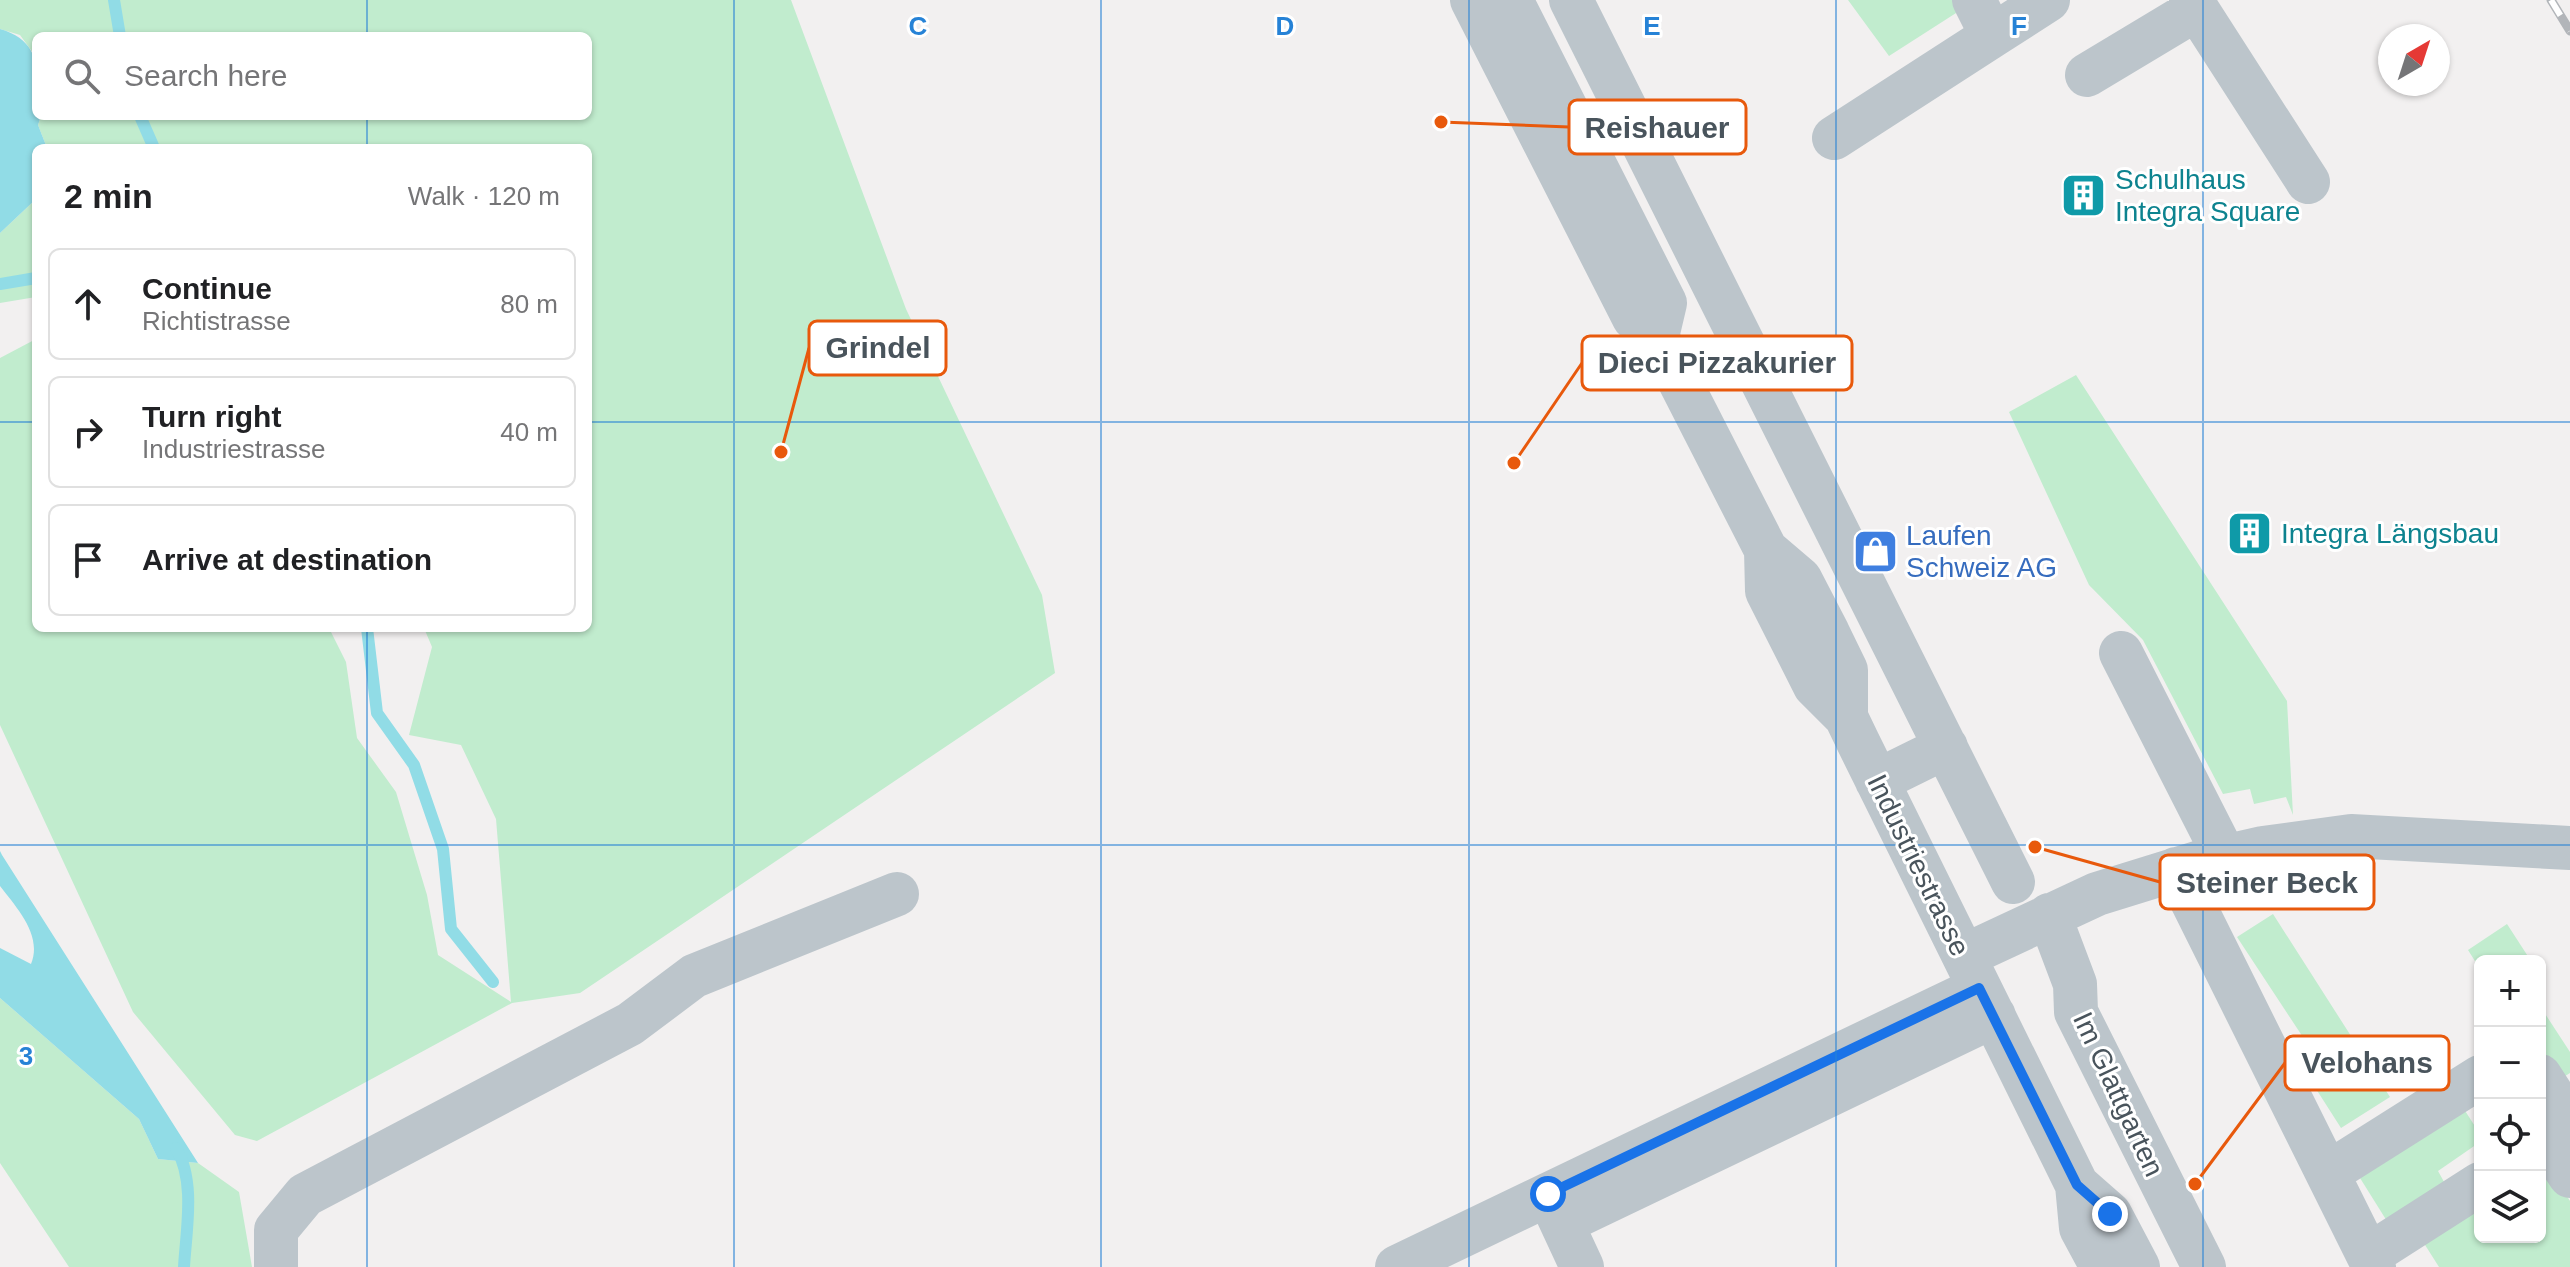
<!DOCTYPE html>
<html lang="en">
<head>
<meta charset="utf-8">
<style>
	:root { --surface:#fff; --page:#f2f2f2; --text:#202124; --muted:#757577; --line:#e0e0e0 }
	body { margin:0; font-family:Arial,sans-serif; background:var(--page); color:var(--text) }
	.controls { position:absolute; right:24px; bottom:24px; display:grid; overflow:hidden; border-radius:12px; box-shadow:0 2px 6px #0004 }
	.controls button { width:72px; height:72px; display:grid; place-items:center; padding:0; border:0; border-bottom:2px solid var(--line); background:var(--surface); color:var(--text); font:40px sans-serif }
	.compass { position:absolute; left:2378px; top:24px; width:72px; height:72px; border-radius:50%; background:var(--surface); box-shadow:0 2px 6px #0004; rotate:39deg }
	.stop { position:absolute; width:24px; height:24px; margin:-18px; border:6px solid #1a73e8; border-radius:50%; background:#fff }
	.stop.end { background:#1a73e8; border-color:#fff; box-shadow:0 2px 8px #0008 }
	.list { margin:0; padding:0; list-style:none }
	h2 { display:flex; justify-content:space-between; align-items:center; height:104px; margin:0; padding:0 32px; font-size:34px }
	h2 small { font-size:26px; font-weight:400; color:var(--muted) }
	.list li { display:grid; grid-template-columns:52px 1fr auto; gap:24px; align-items:center; box-sizing:border-box; height:112px; margin:0 16px 16px; padding:0 16px; border:2px solid var(--line); border-radius:12px }
	.list b { display:block; font-size:30px; white-space:nowrap }
	.list p { margin:0; font-size:26px; white-space:nowrap; color:var(--muted) }
	.list em { font-size:26px; font-style:normal; color:var(--muted) }
	.icon { flex:none; width:44px; height:44px; fill:none; stroke:currentColor; stroke-width:2; stroke-linecap:round; stroke-linejoin:round }
	.map { position:relative; flex:none; width:2570px; height:1267px; overflow:hidden }
	.search { position:absolute; background:var(--surface); box-shadow:0 2px 6px #0004; left:32px; top:32px; width:560px; height:88px; display:flex; align-items:center; gap:20px; box-sizing:border-box; padding:0 28px; border-radius:12px; color:var(--muted); font-size:30px }
	.panel { position:absolute; background:var(--surface); box-shadow:0 2px 6px #0004; left:32px; top:144px; width:560px; height:488px; border-radius:12px }
	.map>svg:first-child { display:block }
</style>
</head>
<body>
<div class="map">
<svg width="2570" height="1267" viewBox="0 0 2570 1267">
	<rect width="100%" height="100%" fill="#f2f0f0"/>
	<!-- green -->
	<path fill="#c1ecce" d="M0,0H791L906,309L1042,595L1055,673L580,993L512,1003L257,1141L235,1135L133,1012L0,725V358L36,339V628H329L346,662L357,738L396,792L427,895L438,955L511,1002L496,819L461,745L409,735L432,647L424,628H588V148H47L38,125L41,116H588V36H36V57L20,35L0,29Z
		M1848,0H1964L1967,6L1889,56Z
		M36,199V297L0,303V233Z
		M2076,375L2287,701L2293,815L2286,797L2254,804L2250,789L2223,794L2143,640L2089,585L2009,412Z
		M2273,914L2390,1097L2341,1128L2302,1067L2316,1057L2237,937Z
		M2507,924L2531,961H2480V969L2468,950Z
		M0,998L139,1119L158,1159L198,1163L239,1192L252,1267H69L0,1163Z
		M2540,1006L2570,1052V1073L2554,1083L2540,1061Z
		M2460,1103L2480,1134V1142L2438,1171L2448,1189L2390,1226L2355,1170Z
		M2542,1157L2570,1201V1267H2439L2420,1237L2480,1197V1237H2540Z"/>
	<!-- water -->
	<path fill="#91dce6" d="M0,29C46,42 36,77 36,116H41L38,125L47,148H36V199L0,233Z
		M0,851L2,855L198,1163L158,1159L139,1119L0,998V948L31,964C43,935 16,907 0,886Z"/>
	<g fill="none" stroke-linecap="round" stroke-linejoin="round">
		<!-- stream -->
		<path stroke="#91dce6" stroke-width="12" d="M114,0L120,36
			M140,116L154,148
			M0,284L36,278
			M367,628L377,713L414,765L443,849L451,929L493,982
			M176,1148C196,1181 186,1231 184,1267"/>
		<!-- minor -->
		<path stroke="#bcc5cb" stroke-width="44" d="M1472,0L1634,318L1657,337L1766,550L1800,579L1828,633L1846,670V717
			M1511,0L1665,303L1657,337
			M1571,0L2013,882
			M2191,0L2308,182
			M1992,36L2048,0
			M2087,75L2197,9
			M1834,138L1992,36L1974,0
			M1766,550L1767,591L1815,686L1846,717L1858,742L2077,1185L2081,1228L2102,1267
			M2121,653L2225,857
			M1877,781L1946,747
			M2176,869L2374,1267
			M2049,915L2075,984L2076,1012L2204,1267
			M1964,956L2097,894L2197,863L2263,848L2351,836L2570,848
			M2540,1076L2570,1123
			M2540,1145L2547,1141L2570,1176
			M2328,1173L2480,1077
			M2077,1185L2110,1214L2138,1267
			M1549,1196L1582,1267
			M1562,1223L1994,1016
			M2369,1255L2480,1184
			M276,1267V1230L305,1195L630,1024L694,976L897,894
			M1397,1267L1979,988"/>
		<defs>
			<path id="rail" d="M2551,0L2570,31"/>
		</defs>
		<!-- rail casing -->
		<use href="#rail" stroke="#b2b5b9" stroke-width="9"/>
		<!-- rail -->
		<use href="#rail" stroke="#fff" stroke-width="6" stroke-dasharray="18" stroke-linecap="butt"/>
	</g>
	<g fill="none" stroke-linecap="round" stroke-linejoin="round">
		<!-- route -->
		<path stroke="#1a73e8" stroke-width="10" d="M1548,1194L1979,988L2077,1185L2110,1214"/>
	</g>
	<!-- grid -->
	<path fill="none" stroke="#2682d6" stroke-width="2" stroke-opacity="0.55" d="M367,0V36M734,0V1267M1101,0V1267M1469,0V1267M1836,0V1267M2203,0V1267M367,116V148M0,422H36M588,422H2570M367,628V1267M0,845H2570"/>
	<!-- icons -->
	<defs>
		<symbol id="building-square" viewBox="-11 -11 22 22"><rect x="-9" y="-9" width="18" height="18" rx="4" fill="#0f9aa8" stroke="#fff"/><path d="M-4-6H4V6H1V3H-1V6H-4ZM-2.5-4.3h1.7v1.8h-1.7ZM.8-4.3h1.7v1.8H.8ZM-2.5-1h1.7V.8h-1.7ZM.8-1h1.7V.8H.8Z" fill="#fff"/></symbol>
		<symbol id="shop-square" viewBox="-11 -11 22 22"><rect x="-9" y="-9" width="18" height="18" rx="4" fill="#3f7fe0" stroke="#fff"/><path d="M-5-2.5h2.3a2.7 3.5 0 0 1 5.4 0H5L5.5 6h-11ZM-1.5-2.5h3a1.5 2.3 0 0 0-3 0Z" fill="#fff"/></symbol>
	</defs>
	<g fill-rule="evenodd">
		<use href="#building-square" x="2058" y="170" width="51" height="51"/>
		<use href="#building-square" x="2224" y="508" width="51" height="51"/>
		<use href="#shop-square" x="1850" y="526" width="51" height="51"/>
	</g>
	<g text-anchor="middle" stroke-width="6" stroke-linejoin="round" paint-order="stroke">
		<!-- culture labels -->
		<g font-size="28" fill="#0d838f" stroke="#fff" text-anchor="start">
			<text x="2115" y="189">Schulhaus<tspan x="2115" dy="32">Integra Square</tspan></text>
			<text x="2281" y="543">Integra Längsbau</text>
		</g>
		<!-- shop labels -->
		<g font-size="28" fill="#366cbe" stroke="#fff" text-anchor="start">
			<text x="1906" y="545">Laufen<tspan x="1906" dy="32">Schweiz AG</tspan></text>
		</g>
		<!-- street labels -->
		<g font-size="28" fill="#49545c" stroke="#fff">
			<text transform="translate(1919 865) rotate(64)" y="10">Industriestrasse</text>
			<text transform="translate(2119 1094) rotate(65)" y="10">Im Glattgarten</text>
		</g>
	</g>
	<g font-size="26" text-anchor="middle" font-weight="bold" fill="#2682d6" stroke="#fff" stroke-width="6" stroke-linejoin="round" paint-order="stroke">
		<text x="918" y="35">C</text>
		<text x="1285" y="35">D</text>
		<text x="1652" y="35">E</text>
		<text x="2019" y="35">F</text>
		<text x="26" y="1065">3</text>
	</g>
	<!-- callouts -->
	<path fill="none" stroke="#e8590c" stroke-width="3" d="M1441 122L1569 127M781 452L809 348M1514 463L1582 363M2035 847L2160 882M2195 1184L2285 1063"/>
	<g fill="#e8590c" stroke="#fff" stroke-width="3">
		<circle cx="1441" cy="122" r="8"/>
		<circle cx="781" cy="452" r="8"/>
		<circle cx="1514" cy="463" r="8"/>
		<circle cx="2035" cy="847" r="8"/>
		<circle cx="2195" cy="1184" r="8"/>
	</g>
	<g fill="#fff" stroke="#e8590c" stroke-width="3">
		<rect x="1569" y="100" width="177" height="54" rx="8"/>
		<rect x="809" y="321" width="137" height="54" rx="8"/>
		<rect x="1582" y="336" width="270" height="54" rx="8"/>
		<rect x="2160" y="855" width="214" height="54" rx="8"/>
		<rect x="2285" y="1036" width="164" height="54" rx="8"/>
	</g>
	<g font-size="30" text-anchor="middle" font-weight="bold" fill="#49545c">
		<text x="1657" y="138">Reishauer</text>
		<text x="878" y="358">Grindel</text>
		<text x="1717" y="373">Dieci Pizzakurier</text>
		<text x="2267" y="893">Steiner Beck</text>
		<text x="2367" y="1073">Velohans</text>
	</g>
</svg>
<div class="controls">
<button>+</button>
<button>−</button>
<button><svg class="icon" aria-label="locate" viewBox="0 0 24 24"><circle cx="12" cy="12" r="6"/><path d="M12 2v4M12 18v4M2 12h4M18 12h4"/></svg></button>
<button><svg class="icon" aria-label="layers" viewBox="0 0 24 24"><path d="M12 4l9 5-9 5-9-5zM3 14l9 5 9-5"/></svg></button>
</div>
<svg class="compass" viewBox="-18 -18 36 36"><path d="M0-13l5 13h-10z" fill="#e53935"/><path d="M0 13l5-13h-10z" fill="#757577"/></svg>
<div class="stop" style="left:1548px;top:1194px"></div>
<div class="stop end" style="left:2110px;top:1214px"></div>
<div class="search"><svg class="icon" aria-label="search" viewBox="0 0 24 24"><circle cx="10" cy="10" r="6"/><path d="M15 15l6 6"/></svg>Search here</div>
<section class="panel">
<h2>2 min<small>Walk · 120 m</small></h2>
<ul class="list">
<li><svg class="icon" aria-label="ahead" viewBox="0 0 24 24"><path d="M12 20V5M6 11l6-6 6 6"/></svg><div><b>Continue</b><p>Richtistrasse</p></div><em>80 m</em></li>
<li><svg class="icon" aria-label="right" viewBox="0 0 24 24"><path d="M7 20v-9h11M14 6l5 5-5 5"/></svg><div><b>Turn right</b><p>Industriestrasse</p></div><em>40 m</em></li>
<li><svg class="icon" aria-label="arrive" viewBox="0 0 24 24"><path d="M6 21V4h12l-3 4 3 4H6"/></svg><div><b>Arrive at destination</b></div></li>
</ul>
</section>
</div>
</body>
</html>
